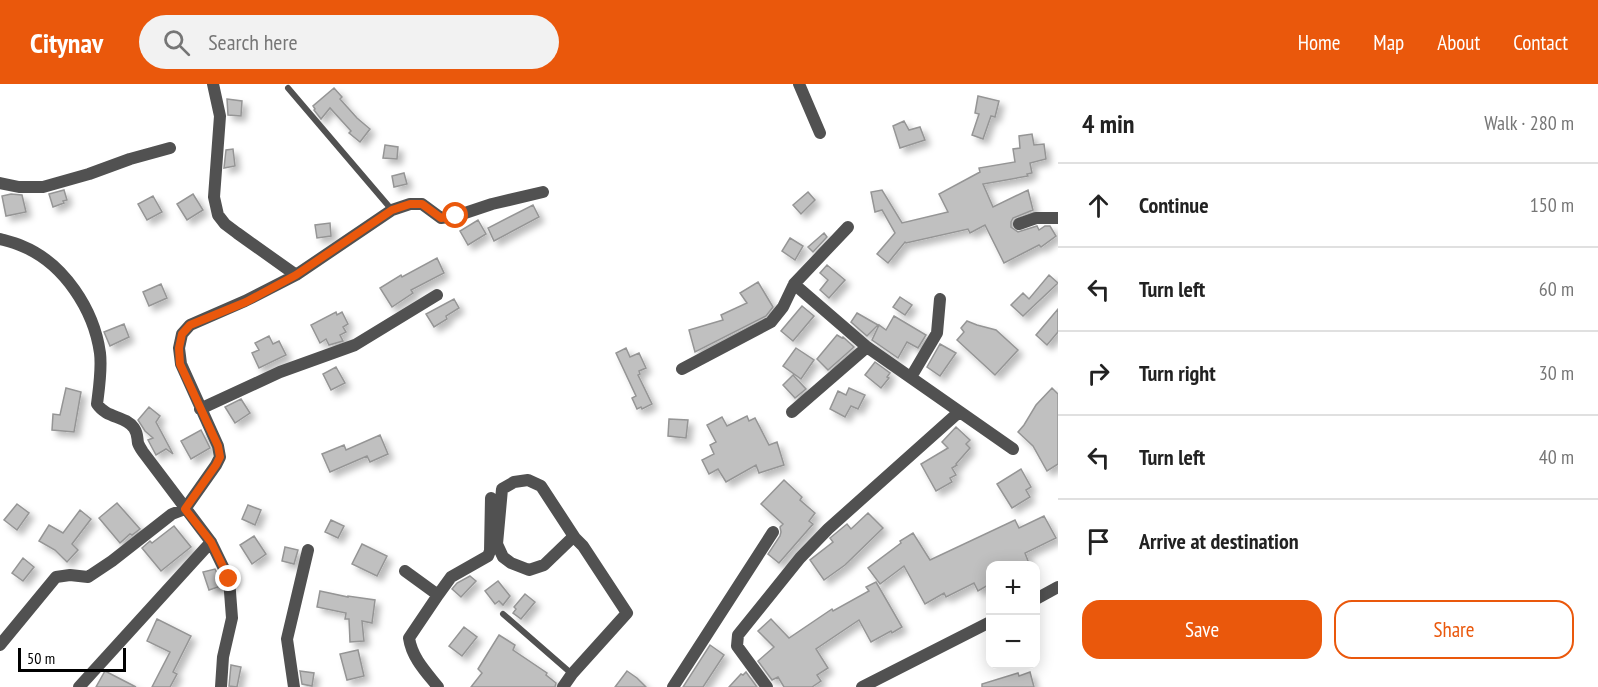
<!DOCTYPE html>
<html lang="en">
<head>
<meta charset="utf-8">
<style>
	:root { --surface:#fff; --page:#f2f2f2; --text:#222; --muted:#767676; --line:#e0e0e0; --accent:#ea580c }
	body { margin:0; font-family:"PT Sans Narrow",sans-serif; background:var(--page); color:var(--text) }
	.controls { position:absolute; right:18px; bottom:18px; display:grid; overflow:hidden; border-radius:12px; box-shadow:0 3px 15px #0003 }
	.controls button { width:54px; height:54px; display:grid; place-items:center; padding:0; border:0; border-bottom:2px solid var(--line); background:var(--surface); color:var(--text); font:30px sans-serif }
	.scale { position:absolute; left:18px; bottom:15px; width:108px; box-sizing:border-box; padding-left:6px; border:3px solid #000; border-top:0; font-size:16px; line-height:21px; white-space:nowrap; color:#000; -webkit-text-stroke:4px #fff; paint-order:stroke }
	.stop { position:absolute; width:18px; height:18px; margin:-14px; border:4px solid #ea580c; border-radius:50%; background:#fff }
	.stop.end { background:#ea580c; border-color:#fff; box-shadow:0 2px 6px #0008 }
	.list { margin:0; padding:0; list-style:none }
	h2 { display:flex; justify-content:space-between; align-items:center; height:78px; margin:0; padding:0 24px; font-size:26px }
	h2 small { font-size:20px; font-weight:400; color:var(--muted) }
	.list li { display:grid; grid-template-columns:39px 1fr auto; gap:18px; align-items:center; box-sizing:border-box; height:84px; padding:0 24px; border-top:2px solid var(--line) }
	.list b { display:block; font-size:22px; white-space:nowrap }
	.list em { font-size:20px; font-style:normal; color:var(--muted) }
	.actions { display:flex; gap:12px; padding:18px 24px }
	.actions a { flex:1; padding:14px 0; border:2px solid var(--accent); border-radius:18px; text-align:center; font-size:21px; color:var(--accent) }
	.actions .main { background:var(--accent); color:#fff }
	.icon { flex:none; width:33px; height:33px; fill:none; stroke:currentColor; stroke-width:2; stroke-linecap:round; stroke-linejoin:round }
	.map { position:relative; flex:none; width:1058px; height:603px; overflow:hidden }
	header { display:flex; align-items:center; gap:36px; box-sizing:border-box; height:84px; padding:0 30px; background:var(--accent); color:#fff }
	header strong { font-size:28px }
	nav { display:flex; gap:33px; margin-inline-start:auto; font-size:21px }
	.search { width:420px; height:54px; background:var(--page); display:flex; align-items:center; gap:15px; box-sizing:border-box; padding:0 21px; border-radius:33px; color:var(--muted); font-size:22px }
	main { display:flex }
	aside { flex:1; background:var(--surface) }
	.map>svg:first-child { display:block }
</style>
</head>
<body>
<header>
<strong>Citynav</strong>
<div class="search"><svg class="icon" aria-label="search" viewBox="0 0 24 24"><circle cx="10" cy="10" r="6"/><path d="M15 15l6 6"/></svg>Search here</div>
<nav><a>Home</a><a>Map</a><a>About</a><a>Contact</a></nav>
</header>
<main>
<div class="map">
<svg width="1058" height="603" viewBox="0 0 1058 603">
	<defs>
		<filter id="shadow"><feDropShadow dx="5" dy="5" stdDeviation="3" flood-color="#0004"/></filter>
	</defs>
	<rect width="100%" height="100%" fill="#fff"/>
	<!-- building -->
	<path fill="#c0c0c0" stroke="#959595" stroke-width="1.5" filter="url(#shadow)" d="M334,4L342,13L340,15L357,34L370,45L360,58L349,49L351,47L330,24L321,35L314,26L315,25L313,22Z
		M978,12L999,17L995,33L991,32L983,55L972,51L979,30L975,29Z
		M227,15L242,17L241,32L228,31Z
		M904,37L909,46L920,43L925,56L900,64L893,42Z
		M1032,50L1034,61L1044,60L1046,75L1030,79L1032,89L1027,90L1028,92L983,100L993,123L1028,106L1033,126L1013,134L1011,138V143L1018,148L1037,142L1039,146L1045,142H1050L1056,152L1041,163L1039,161L1004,179L985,141L970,149L968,145L906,159L905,158L888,179L877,170L895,149L882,126L875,128L871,108L882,106L902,139L948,128L939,110L980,88L979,84L1015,78L1013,65L1020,64L1019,52Z
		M385,61L398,63L397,75L383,74Z
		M233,65L235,82L224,84L226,66Z
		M404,89L407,100L394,103L392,92Z
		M64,106L67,116L63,117L64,119L53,123L49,110Z
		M808,108L815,116L801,130L793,121Z
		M11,110L22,111L26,128L6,132L2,112Z
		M193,110L203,126L187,136L177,120Z
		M153,112L162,128L147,136L138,120Z
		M533,121L539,133L494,157L488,144Z
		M478,136L486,150L468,161L460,147Z
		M330,139L331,152L317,154L315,141Z
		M824,149L827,153L813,168L808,163Z
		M790,154L803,162L795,176L782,167Z
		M437,174L444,189L411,206L413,209L392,223L380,204L401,191L402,193Z
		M827,181L845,196L829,214L820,206L828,196L820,189Z
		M1049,191L1058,199L1023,232L1011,221L1023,209L1029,215Z
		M758,198L773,223L766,232L695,268L689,246L723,236L721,231L747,219L740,209Z
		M161,200L167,214L149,222L143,208Z
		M900,213L912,221L905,231L893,223Z
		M454,215L459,224L446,232L447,235L434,243L426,230Z
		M802,222L814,232L793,257L781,247Z
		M1058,225V248L1047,261L1036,251Z
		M336,228L337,231L342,228L348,240L343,243L346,248L340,251L343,257L329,261L326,255L320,259L311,241Z
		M857,229L878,241L867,252L851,238Z
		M894,232L926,251L918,264L907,258L898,274L872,256L879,241L886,246Z
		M967,237L977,241L996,246L1018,266L995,291L957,256L964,248L961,244Z
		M124,240L129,253L110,262L104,248Z
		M837,251L842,254L843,253L854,263L828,286L817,275Z
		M269,252L273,260L279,257L286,271L259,284L252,269L259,266L255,259Z
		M940,260L956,269L940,292L927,283Z
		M626,264L630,273L639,269L646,284L639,287L640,290L638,291L652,320L642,325L641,323L637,325L632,314L636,312L616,269Z
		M796,264L814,276L801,295L783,282Z
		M875,278L890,289L887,293L889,294L881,304L865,291Z
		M336,283L345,299L331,306L323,290Z
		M793,291L806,305L795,314L783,301Z
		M66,304L81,308L74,348L52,346L53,330L60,331Z
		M849,304L865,311L858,325L851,322L845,333L830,325L838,307L846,311Z
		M1052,304L1058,310V380L1047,387L1033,362L1018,348L1024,341L1036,321Z
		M241,315L250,329L235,339L225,323Z
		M149,323L160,332L156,338L173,370L166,365L156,371L148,356L153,354L145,347L138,336Z
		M747,332L749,337L755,334L769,361L777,358L784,381L759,389L756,381L726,398L718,385L709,390L702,376L714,370L710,361L716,358L707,341L722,333L727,342Z
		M669,335L688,336L686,354L668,352Z
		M956,343L970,356L966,360L970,364L956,380L957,381L952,384L956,391L950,394L952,398L936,407L921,380L948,364L942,358Z
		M201,346L210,364L191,375L181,357Z
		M380,351L388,370L370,378L367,372L330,388L322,370L344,361L346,366Z
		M1021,385L1031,403L1026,406L1030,413L1012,424L997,400Z
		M784,396L802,413L800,416L815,429L809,437L813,440L779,479L768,470L780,452L781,448L780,443L783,440L761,420Z
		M117,419L140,445L132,451L130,450L120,459L99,434Z
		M17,420L29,429L17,446L4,436Z
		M248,421L261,426L255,441L242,435Z
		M80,426L91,435L72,460L78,466L67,478L55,466L39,457L49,441L63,449Z
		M868,429L883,444L845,481L824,496L810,476L833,458L830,454L847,440L851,445Z
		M1044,432L1056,454L1025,469L1030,482H990V500L978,507L974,499L946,513L944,509L925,520L904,482L880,500L868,484L901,459L900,457L913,449L930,476L1015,436L1019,444Z
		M331,436L344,442L338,454L325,448Z
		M174,442L191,463L161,487L142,464L150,457L152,459Z
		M254,452L266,470L252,480L240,461Z
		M362,460L387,472L377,492L352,480Z
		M285,463L298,466L294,480L282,477Z
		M23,474L34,483L23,497L12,489Z
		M215,485L221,497V502L209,506L203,488Z
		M470,492L476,497L461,513L452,505L457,499Z
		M498,497L510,512L503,521L499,517L495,520L485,507Z
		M876,498L902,543L892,549L891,547L871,558L859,536L816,565L828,584L817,591L821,597L812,603H784L778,593L772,596L758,577L774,563L758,547L771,535L789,554L832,525L833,527L869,507L866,503Z
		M320,507L348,513V512L375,516L372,539L362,537L364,557L350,558L349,535H345L346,529L317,523Z
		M525,510L535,518L521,535L513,529L516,525L514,523Z
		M157,535L191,552L173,588L177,590L170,603H152L170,568L147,557Z
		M464,543L477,553L462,572L449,562Z
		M499,551L515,561L513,566L547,589L546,591L556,599L555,603H471L482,589L478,585Z
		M710,561L724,571L703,603H683Z
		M358,566L364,592L347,596L340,570Z
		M231,581L241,583L237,603L229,602Z
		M105,587L136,603H96Z
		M300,587L314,589L312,602L302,600Z
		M627,587L637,594L646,603H615Z
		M746,588L757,603H729L741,590L743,591Z
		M1030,588L1034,603H982V600L1018,589L1019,592Z"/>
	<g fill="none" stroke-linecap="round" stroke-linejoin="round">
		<!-- service -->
		<path stroke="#515151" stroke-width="6" d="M288,4L392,126
			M503,530L572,590"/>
		<!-- minor -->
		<path stroke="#515151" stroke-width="12" d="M213,0L220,32L214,113L218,131L225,140L237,149L296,191
			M799,0L820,49
			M0,99L19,103H43L89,90L130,75L170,64
			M1019,140L1036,134H1058
			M0,155C7,157 15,159 22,162C64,179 94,226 100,269C102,285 99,304 97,320C107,335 125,331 134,344C138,350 137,353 138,359C139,362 141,365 143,368L211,458L229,495L232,534L223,573L221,603
			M794,200L867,263L1013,365
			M682,285L771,238L783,223L794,200L848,143
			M911,293L937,249L940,215
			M200,325L280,288L355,261L437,211
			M792,328L867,263
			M405,487L438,511L409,554C412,574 426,588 438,603
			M438,511L451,493L488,472L490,467L491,414
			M1036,515L1058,503
			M0,561L56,493L70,491L88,493L112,477L172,430L185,425L216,381L220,373L218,362L181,280L179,264L182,250L190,241L245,217L296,191L392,126L410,120H422L441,134L456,132L492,120L543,108
			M79,603L211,458
			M294,603L287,555L308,466
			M563,603L572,590L627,529L583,462L575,454L571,455L544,481L529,486L511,479L503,473L497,460L502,405L514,398L528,396L541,402L575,454
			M673,603L773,448
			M767,603L737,562L738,551L800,474L828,445L959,328
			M862,603L990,538"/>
	</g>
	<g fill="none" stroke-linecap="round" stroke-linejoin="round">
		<!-- route -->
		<path stroke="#ea580c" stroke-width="8" d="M229,495L211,458L185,425L216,381L220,373L218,362L180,280L179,264L182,250L190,241L246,218L296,191L392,126L410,120H422L441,134L456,132"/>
	</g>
</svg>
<div class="controls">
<button>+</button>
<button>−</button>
</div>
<div class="scale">50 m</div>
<div class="stop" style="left:456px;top:132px"></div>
<div class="stop end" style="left:229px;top:495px"></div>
</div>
<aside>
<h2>4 min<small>Walk · 280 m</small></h2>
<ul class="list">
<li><svg class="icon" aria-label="ahead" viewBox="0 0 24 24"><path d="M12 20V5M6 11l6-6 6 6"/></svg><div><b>Continue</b></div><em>150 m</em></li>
<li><svg class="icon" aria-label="left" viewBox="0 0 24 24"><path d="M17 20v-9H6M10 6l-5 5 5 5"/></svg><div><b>Turn left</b></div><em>60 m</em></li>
<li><svg class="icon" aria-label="right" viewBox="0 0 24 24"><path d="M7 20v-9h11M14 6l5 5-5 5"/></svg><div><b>Turn right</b></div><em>30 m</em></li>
<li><svg class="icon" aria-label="left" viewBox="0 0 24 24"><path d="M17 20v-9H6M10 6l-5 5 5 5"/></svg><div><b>Turn left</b></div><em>40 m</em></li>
<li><svg class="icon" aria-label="arrive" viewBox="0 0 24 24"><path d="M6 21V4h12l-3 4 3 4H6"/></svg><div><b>Arrive at destination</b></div></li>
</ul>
<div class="actions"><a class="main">Save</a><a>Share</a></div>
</aside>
</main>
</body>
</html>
